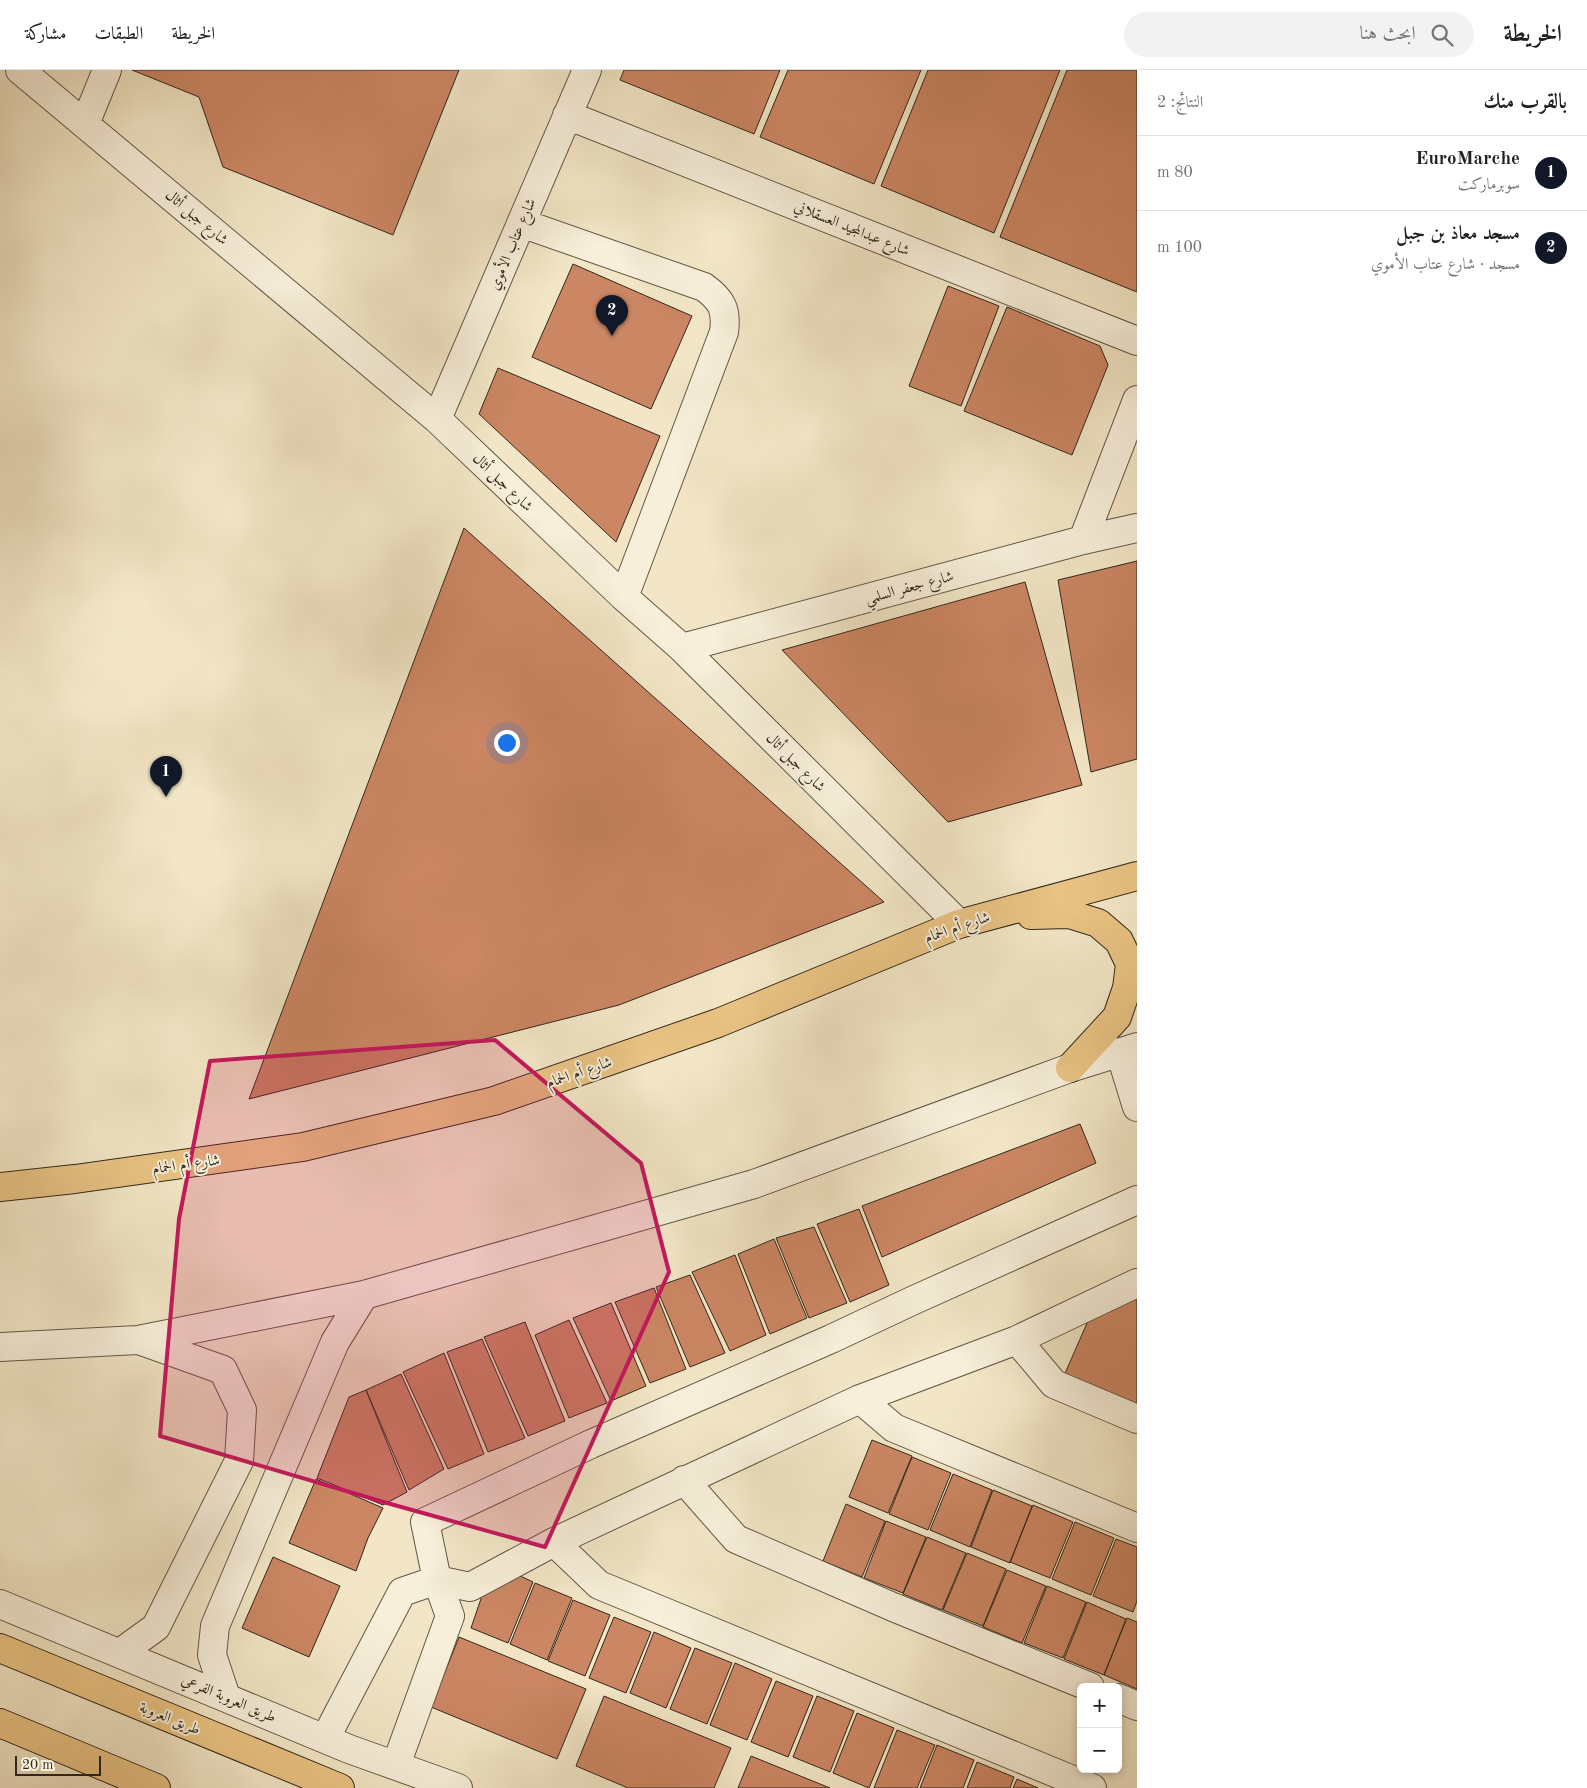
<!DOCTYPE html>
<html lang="ar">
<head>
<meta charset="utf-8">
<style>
	:root { --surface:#fff; --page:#f2f2f2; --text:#202124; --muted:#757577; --line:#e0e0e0; --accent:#111827 }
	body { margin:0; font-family:"Old Standard TT",Amiri,serif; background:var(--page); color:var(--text); direction:rtl }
	.controls { position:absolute; right:15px; bottom:15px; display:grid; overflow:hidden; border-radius:8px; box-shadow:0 2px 8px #0003 }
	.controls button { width:45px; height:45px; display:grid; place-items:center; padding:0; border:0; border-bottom:1px solid var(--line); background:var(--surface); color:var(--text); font:25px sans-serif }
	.scale { position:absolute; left:15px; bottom:12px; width:86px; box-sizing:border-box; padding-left:5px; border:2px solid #32271b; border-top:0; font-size:14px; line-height:18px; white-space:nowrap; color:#32271b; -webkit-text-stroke:4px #f7efda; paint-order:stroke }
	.you { position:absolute; left:506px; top:672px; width:18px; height:18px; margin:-12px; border:4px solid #fff; border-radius:50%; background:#1a73e8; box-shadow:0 0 0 8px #1a73e833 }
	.badge { display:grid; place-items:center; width:32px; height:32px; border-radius:50%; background:var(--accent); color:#fff; font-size:16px; font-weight:700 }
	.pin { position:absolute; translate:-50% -41px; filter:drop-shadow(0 1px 2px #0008) }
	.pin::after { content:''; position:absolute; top:26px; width:18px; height:15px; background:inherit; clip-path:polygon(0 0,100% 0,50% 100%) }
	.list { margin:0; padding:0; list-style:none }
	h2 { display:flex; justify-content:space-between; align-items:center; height:65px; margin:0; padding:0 20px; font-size:21px }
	h2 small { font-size:16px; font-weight:400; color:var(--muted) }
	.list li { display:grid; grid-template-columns:32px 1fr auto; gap:15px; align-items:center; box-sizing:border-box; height:75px; padding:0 20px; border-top:1px solid var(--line) }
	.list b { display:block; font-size:19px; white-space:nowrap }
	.list p { margin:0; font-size:16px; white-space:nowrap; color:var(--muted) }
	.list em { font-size:16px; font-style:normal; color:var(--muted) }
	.icon { flex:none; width:28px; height:28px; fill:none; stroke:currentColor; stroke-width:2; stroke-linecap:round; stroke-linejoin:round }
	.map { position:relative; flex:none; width:1137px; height:1718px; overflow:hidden; direction:ltr }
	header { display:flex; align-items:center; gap:30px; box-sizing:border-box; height:70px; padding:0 25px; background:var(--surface); border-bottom:1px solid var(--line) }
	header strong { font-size:24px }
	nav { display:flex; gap:28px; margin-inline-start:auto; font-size:18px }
	.search { width:350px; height:45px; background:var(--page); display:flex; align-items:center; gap:12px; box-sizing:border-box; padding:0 18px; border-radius:28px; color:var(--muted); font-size:19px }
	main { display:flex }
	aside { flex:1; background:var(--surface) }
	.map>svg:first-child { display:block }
</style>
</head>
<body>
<header>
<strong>الخريطة</strong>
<div class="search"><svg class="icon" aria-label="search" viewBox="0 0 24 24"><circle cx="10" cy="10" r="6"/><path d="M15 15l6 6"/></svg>ابحث هنا</div>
<nav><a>الخريطة</a><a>الطبقات</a><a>مشاركة</a></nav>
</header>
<main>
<aside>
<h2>بالقرب منك<small>النتائج: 2</small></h2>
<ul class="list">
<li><span class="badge">1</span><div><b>EuroMarche</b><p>سوبرماركت</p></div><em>80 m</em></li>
<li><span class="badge">2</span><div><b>مسجد معاذ بن جبل</b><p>مسجد · شارع عتاب الأموي</p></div><em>100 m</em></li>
</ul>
</aside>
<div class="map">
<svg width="1137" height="1718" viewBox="0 0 1137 1718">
	<rect width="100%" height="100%" fill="#f2e6c6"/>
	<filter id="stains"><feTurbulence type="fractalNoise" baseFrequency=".004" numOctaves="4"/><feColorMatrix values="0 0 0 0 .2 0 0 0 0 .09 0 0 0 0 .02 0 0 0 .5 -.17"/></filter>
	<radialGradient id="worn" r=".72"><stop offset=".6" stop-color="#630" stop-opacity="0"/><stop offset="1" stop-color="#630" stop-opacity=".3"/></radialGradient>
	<!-- building -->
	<path fill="#cb8663" stroke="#32271b" d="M132,0H459L393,165L223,97L199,27Z
		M624,0H780L754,64L620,10Z
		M788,0H921L874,114L760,67Z
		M928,0H1060L994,163L881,116Z
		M1067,0H1137V222L1000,167Z
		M573,194L692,246L651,339L532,287Z
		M948,216L999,236L961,336L909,316Z
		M1007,237L1100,276L1108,295L1072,385L964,341Z
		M498,298L660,366L616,472L479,344Z
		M464,458L884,832L619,935L249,1029Z
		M1137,491V689L1091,702L1058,510Z
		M1025,512L1082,715L948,752L782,580Z
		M1080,1054L1096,1093L882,1187L862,1136Z
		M859,1139L889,1215L850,1232L817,1154Z
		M814,1157L847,1233L809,1248L776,1168Z
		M774,1169L807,1248L770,1264L738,1184Z
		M735,1185L766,1265L730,1281L692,1202Z
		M690,1205L725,1283L690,1297L656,1217Z
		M654,1218L686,1299L650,1313L615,1232Z
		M1137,1223V1337L1063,1308L1091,1244Z
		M611,1233L646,1316L611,1331L573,1248Z
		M569,1250L607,1333L569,1348L535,1265Z
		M525,1252L565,1351L528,1366L484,1267Z
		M482,1269L525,1368L488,1382L447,1282Z
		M444,1283L484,1384L448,1399L403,1302Z
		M401,1304L444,1399L409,1420L366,1320Z
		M366,1320L407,1422L383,1435L317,1408L349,1327Z
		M872,1370L912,1386L888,1443L849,1427Z
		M912,1387L951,1403L928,1460L889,1444Z
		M953,1404L992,1420L970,1477L930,1460Z
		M316,1409L383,1438L368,1468L356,1501L289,1473Z
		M993,1420L1032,1436L1010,1493L971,1477Z
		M846,1434L885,1451L862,1507L823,1491Z
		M1033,1435L1073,1452L1050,1508L1010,1492Z
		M886,1451L926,1467L903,1523L864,1508Z
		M1075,1452L1114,1468L1091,1525L1052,1509Z
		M927,1467L966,1483L942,1540L903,1524Z
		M1116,1469L1137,1477V1531L1133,1542L1093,1526Z
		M967,1483L1006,1499L983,1556L943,1540Z
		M273,1487L340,1516L309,1587L242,1558Z
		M1007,1500L1046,1516L1022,1573L983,1557Z
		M514,1503L533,1512L508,1573L471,1558L485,1517Z
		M535,1513L572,1528L547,1590L510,1574Z
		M1047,1516L1086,1532L1063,1588L1024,1573Z
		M573,1530L610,1545L585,1606L548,1591Z
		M1087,1532L1126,1549L1104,1605L1064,1589Z
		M614,1547L651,1562L626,1623L589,1608Z
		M1127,1548L1137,1552V1619L1104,1605Z
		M654,1562L691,1578L666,1638L630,1623Z
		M459,1567L586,1619L557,1689L431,1637Z
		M695,1578L732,1593L707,1654L670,1639Z
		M735,1593L772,1609L747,1670L710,1655Z
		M776,1611L813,1626L788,1687L751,1672Z
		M604,1626L731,1678L714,1718H628L576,1696Z
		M817,1626L854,1641L830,1702L793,1687Z
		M857,1643L894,1658L869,1718L833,1703Z
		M897,1660L935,1675L917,1718H874Z
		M937,1675L974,1690L963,1718H920Z
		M751,1686L830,1718H738Z
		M977,1692L1014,1707L1010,1718H967Z
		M1017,1709L1038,1718H1013Z"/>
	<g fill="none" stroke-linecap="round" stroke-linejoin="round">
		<defs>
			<path id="minor" d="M20,0L437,349L624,527L682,578L959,854
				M567,45L1137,271
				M85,54L107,0
				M521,153L704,217C722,230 727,240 724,262L624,527
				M437,349L587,0
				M1083,470L1137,330
				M682,578L1083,470L1137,458
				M1120,982L1137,1037
				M1017,1270L1054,1314L1137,1349
				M0,1277L138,1270L364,1225L754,1114L1070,998L1137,977
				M860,1329L894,1358L1137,1458
				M684,1410L736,1469L893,1537L1090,1617
				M554,1472L599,1515L1092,1718
				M0,1534L349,1679L458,1718
				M120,1583L156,1557L239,1391L242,1340L223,1300L139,1270
				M226,1627L212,1585L215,1556L335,1272L364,1225
				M1118,1628L1137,1636
				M325,1669L402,1522L437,1510L470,1517L554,1472L860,1329L1017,1270L1137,1213
				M396,1695L450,1546L437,1510L425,1452L591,1374L831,1269L914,1230L1137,1130"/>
			<path id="major" d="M1031,845L1069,844L1098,853L1119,871L1130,894L1127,918L1117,947L1070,998
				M0,1117L75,1109L303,1077L494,1031L718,953L959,854L1137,806
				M0,1578L340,1718
				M0,1653L156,1718"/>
		</defs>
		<!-- minor casing -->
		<use href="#minor" stroke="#625746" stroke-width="30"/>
		<!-- major casing -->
		<use href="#major" stroke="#32271b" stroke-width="30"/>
		<!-- minor -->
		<use href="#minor" stroke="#f7efda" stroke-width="28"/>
		<!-- major -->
		<use href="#major" stroke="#e9c383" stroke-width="28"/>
	</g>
	<!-- marked area -->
	<path fill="#c2185b" fill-opacity="0.2" stroke="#c2185b" stroke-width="4" stroke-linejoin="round" d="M495,970L641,1093L669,1202L545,1477L387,1433L160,1366L179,1149L210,991Z"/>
	<g text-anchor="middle" stroke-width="4" stroke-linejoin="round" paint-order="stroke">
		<!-- street labels -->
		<g font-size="15" fill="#32271b" stroke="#f7efda">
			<text transform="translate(197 147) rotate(40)" y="5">شارع جبل أثال</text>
			<text transform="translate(852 158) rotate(22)" y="5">شارع عبدالمجيد العسقلاني</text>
			<text transform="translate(512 174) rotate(-67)" y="5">شارع عتاب الأموي</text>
			<text transform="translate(503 412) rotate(44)" y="5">شارع جبل أثال</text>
			<text transform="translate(909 517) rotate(-15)" y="5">شارع جعفر السلمي</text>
			<text transform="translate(796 692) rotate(45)" y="5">شارع جبل أثال</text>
			<text transform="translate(957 857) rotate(-19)" y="5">شارع أم الحمام</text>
			<text transform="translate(579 1002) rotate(-19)" y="5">شارع أم الحمام</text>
			<text transform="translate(186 1094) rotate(-8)" y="5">شارع أم الحمام</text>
			<text transform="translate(229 1628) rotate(23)" y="5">طريق العروبة الفرعي</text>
			<text transform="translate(170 1648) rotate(22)" y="5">طريق العروبة</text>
		</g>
	</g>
	<rect width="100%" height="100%" filter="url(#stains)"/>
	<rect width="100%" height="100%" fill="url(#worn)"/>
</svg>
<div class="controls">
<button>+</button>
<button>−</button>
</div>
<div class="scale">20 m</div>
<div class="you"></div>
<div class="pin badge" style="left:166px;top:727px">1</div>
<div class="pin badge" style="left:612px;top:266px">2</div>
</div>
</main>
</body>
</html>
